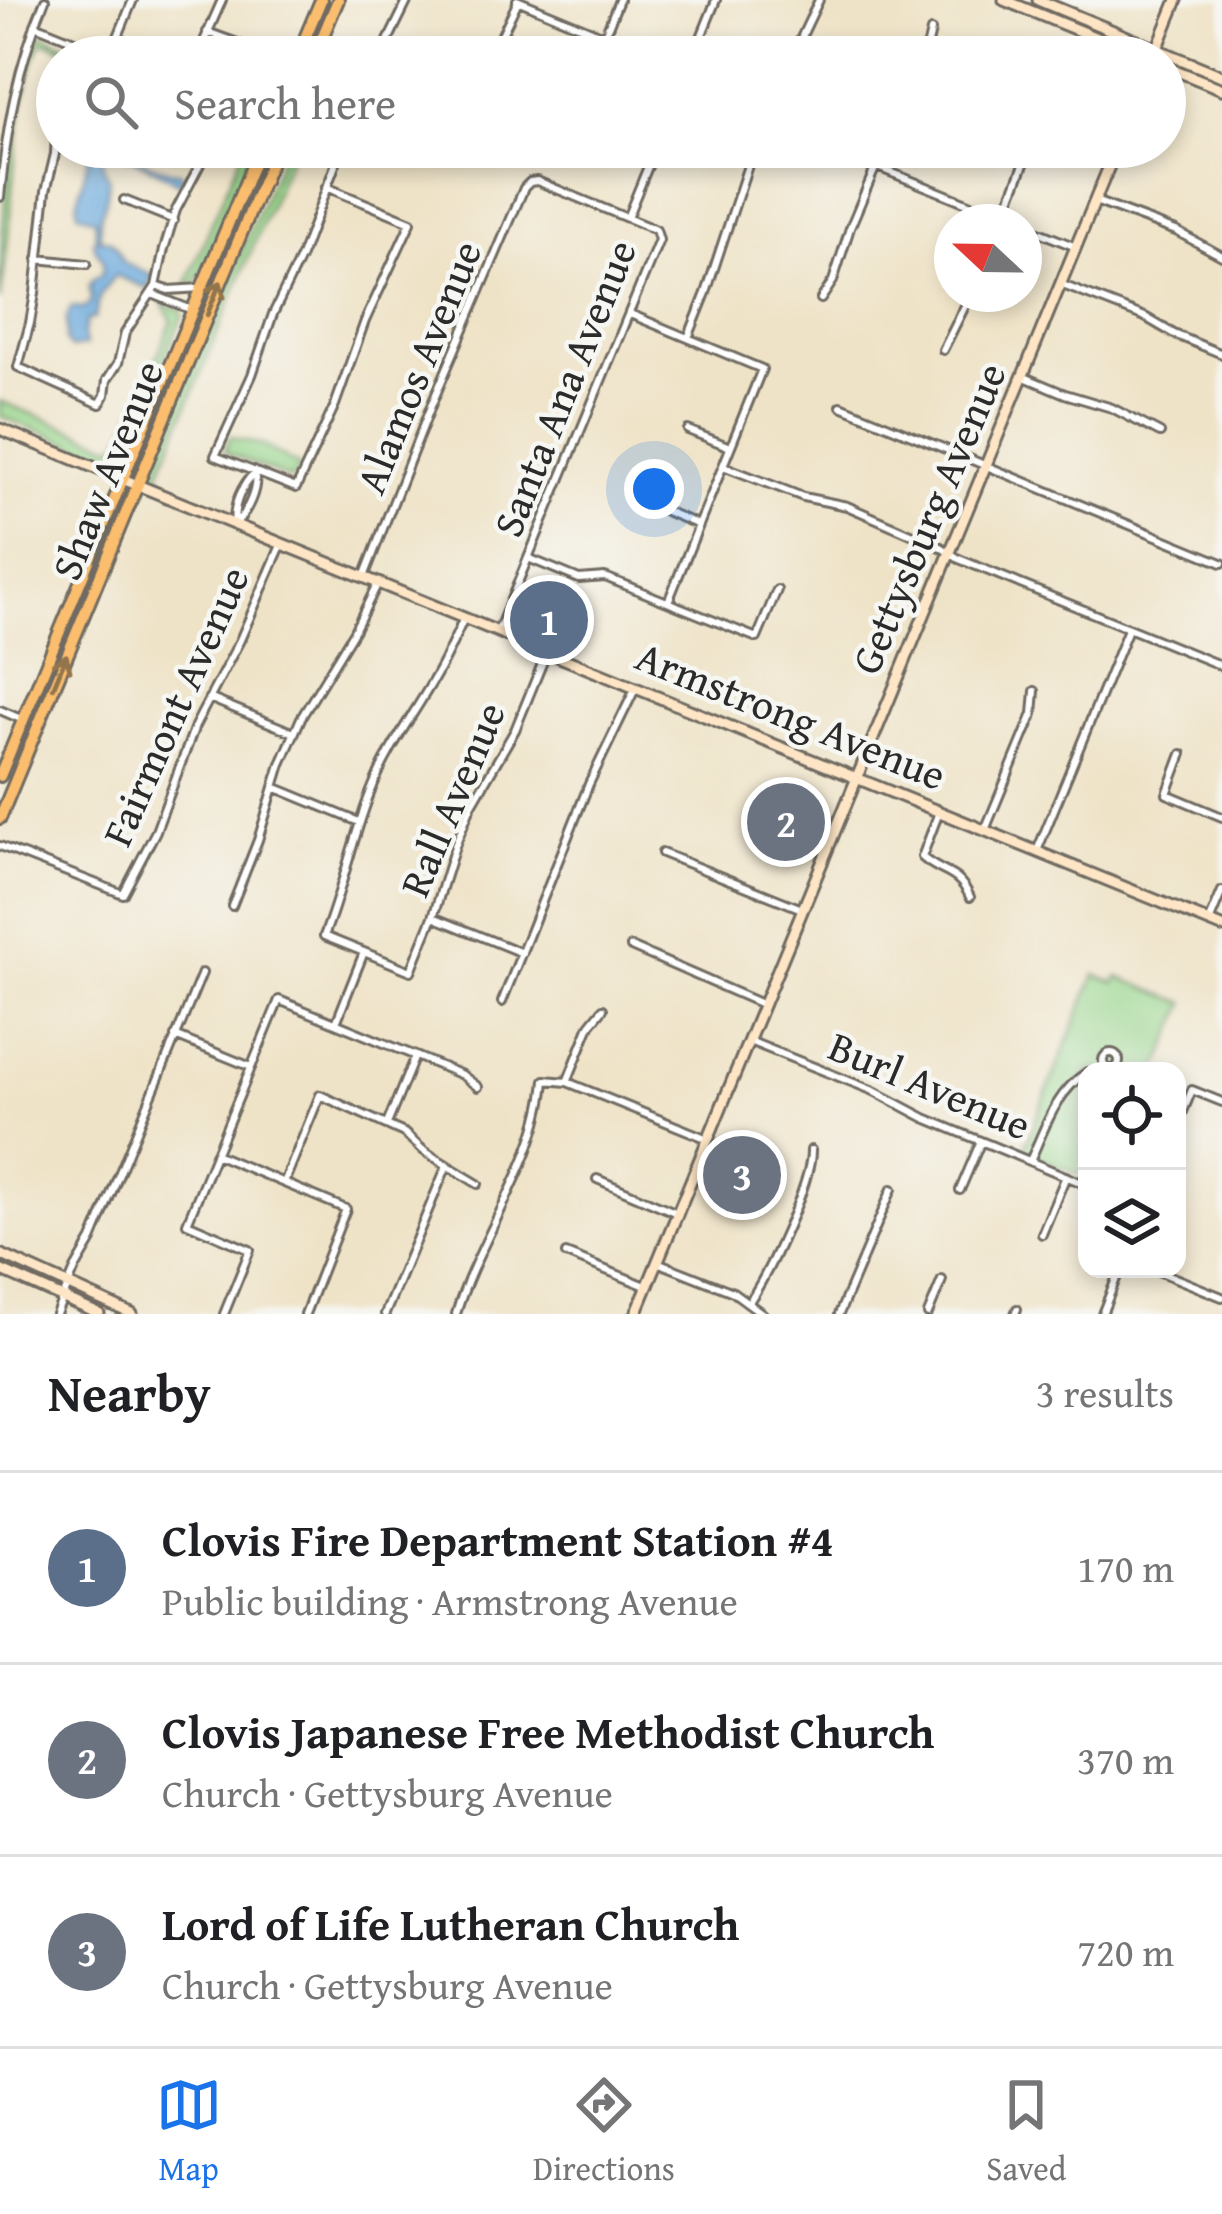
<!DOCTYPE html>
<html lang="en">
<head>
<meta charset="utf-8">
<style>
	:root { --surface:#fff; --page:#f6f6f6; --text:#202124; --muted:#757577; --line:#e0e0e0; --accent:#1a73e8 }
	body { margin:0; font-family:"Gentium Book Plus",serif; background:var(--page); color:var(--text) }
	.controls { position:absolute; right:36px; bottom:36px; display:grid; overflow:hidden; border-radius:24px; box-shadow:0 6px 18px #0003 }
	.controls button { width:108px; height:108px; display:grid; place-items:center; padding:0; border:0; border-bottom:3px solid var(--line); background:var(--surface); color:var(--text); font:60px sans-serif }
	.compass { position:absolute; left:934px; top:204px; width:108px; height:108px; border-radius:50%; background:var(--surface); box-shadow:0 6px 18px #0003; rotate:292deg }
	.you { position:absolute; left:654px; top:489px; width:42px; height:42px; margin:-30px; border:9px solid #fff; border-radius:50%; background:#1a73e8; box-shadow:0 0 0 18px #1a73e833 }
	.badge { display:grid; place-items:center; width:78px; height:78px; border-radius:50%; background:var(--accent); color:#fff; font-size:39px; font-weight:700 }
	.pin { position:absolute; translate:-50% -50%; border:6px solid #fff; box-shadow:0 3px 12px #0006 }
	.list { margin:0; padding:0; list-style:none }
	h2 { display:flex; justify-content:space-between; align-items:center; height:156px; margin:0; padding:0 48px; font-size:51px }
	h2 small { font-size:39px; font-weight:400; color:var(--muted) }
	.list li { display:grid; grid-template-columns:78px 1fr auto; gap:36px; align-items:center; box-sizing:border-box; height:192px; padding:0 48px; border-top:3px solid var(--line) }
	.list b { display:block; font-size:45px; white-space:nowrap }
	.list p { margin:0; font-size:39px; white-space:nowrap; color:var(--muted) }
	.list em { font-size:39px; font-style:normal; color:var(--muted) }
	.icon { flex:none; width:66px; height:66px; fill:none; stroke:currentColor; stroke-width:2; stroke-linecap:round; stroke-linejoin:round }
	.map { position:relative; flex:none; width:1222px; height:1314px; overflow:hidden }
	.search { position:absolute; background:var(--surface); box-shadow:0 6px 18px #0003; left:36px; right:36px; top:36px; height:132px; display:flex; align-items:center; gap:30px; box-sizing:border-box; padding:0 42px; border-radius:66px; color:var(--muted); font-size:45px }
	.sheet { height:732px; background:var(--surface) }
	nav { display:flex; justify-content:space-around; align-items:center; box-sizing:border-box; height:168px; border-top:3px solid var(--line); background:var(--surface); font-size:33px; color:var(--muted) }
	nav a { display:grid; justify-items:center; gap:6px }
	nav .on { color:var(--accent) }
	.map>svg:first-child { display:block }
</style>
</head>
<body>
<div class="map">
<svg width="1222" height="1314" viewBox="0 0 1222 1314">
	<rect width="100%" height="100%" fill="#f6f6f2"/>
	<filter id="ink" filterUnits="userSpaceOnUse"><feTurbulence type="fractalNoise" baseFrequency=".00833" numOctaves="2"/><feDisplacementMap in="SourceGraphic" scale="24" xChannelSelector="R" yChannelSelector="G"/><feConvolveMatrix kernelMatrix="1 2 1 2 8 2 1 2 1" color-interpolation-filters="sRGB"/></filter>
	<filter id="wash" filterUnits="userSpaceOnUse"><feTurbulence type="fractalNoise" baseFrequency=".004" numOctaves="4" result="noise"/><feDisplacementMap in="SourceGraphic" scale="48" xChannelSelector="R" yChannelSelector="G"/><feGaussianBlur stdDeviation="2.7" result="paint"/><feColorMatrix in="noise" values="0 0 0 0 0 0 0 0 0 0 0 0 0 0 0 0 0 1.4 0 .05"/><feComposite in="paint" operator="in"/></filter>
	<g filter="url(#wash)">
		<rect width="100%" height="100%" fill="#efe3c7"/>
		<!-- green -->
		<path fill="#96d489" stroke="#60805a" stroke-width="3" d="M43,35L96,57H83L47,42L39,46C9,127 15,216 0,300C0,253 10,62 43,35Z
			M244,147H253L198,280L186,285Z
			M285,147H294L160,472L164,484L152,479L150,473L152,467Z
			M163,304L181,310L183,316L121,456L112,460L0,416V401L111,445L120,442L172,321Z
			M230,437L264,446L299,466L294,477L289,479L227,453L225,449Z
			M1095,975L1115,983L1118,977L1186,1003L1157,1071H1087V1178L1023,1151Z"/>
		<!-- water -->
		<path fill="#69a8dc" stroke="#4a6a84" stroke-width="3" d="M91,147H109L169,171L179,172L183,176L180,183C156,173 132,152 104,154L103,166L109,178L106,201L100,217V239C117,238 117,251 124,263L153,275L148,289L115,275L100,296L95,318L87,320L83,336L86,346L71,348L66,342L67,317L72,306L83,309C93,303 92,297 89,287L92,280L101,275C108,254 97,258 93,242L96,236L95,219L78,213L77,204Z"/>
	</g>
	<g filter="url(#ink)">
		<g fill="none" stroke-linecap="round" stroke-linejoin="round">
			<defs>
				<path id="street" d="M517,0L604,36
					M35,25L114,57
					M207,32L243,45
					M110,56L133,0
					M197,57L222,0
					M380,57L408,0
					M491,57L518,1
					M596,57L619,0
					M693,57L716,0
					M792,57L819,0
					M925,57L931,31
					M57,110L55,154L46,191L35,293L30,323L18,367L100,404L105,395L107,380L118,363L125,333L156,286L164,249L176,210L205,155L206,147
					M322,147L340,154
					M828,147L1014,222
					M326,187L411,222L365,321L335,405L296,488L215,456L252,375L273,314L301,256L342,147
					M0,197C7,125 17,67 45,0
					M124,200L174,220
					M1095,201L1176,231L1222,256
					M627,218L656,147
					M1001,222L1031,147
					M1024,226L1076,247
					M38,259L87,264
					M1060,284L1145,317L1174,334L1222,354
					M156,286L168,290L202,288
					M152,294L192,310
					M821,299L833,281L850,228L884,147
					M630,314L762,369L668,602
					M688,338L706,293L754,147
					M943,350L971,294
					M1022,376L1065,394L1112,408L1160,433
					M841,406L1222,563
					M688,430L730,447
					M723,466L803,497L847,506L941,547L959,559L1222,666
					M658,508L699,525
					M236,523C248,511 258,489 255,472
					M235,524C232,506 242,485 255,472
					M528,558L579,579L605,577L757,638L777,590
					M364,577L431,406L524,188L530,182L537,181L656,230L659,240L498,631
					M464,618C455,638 446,658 435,677C415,713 390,745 374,784C353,833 344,886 324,936L411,971L433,917L456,843L471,806L515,730L546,654
					M209,698L294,733
					M0,710L23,720
					M1182,754L1167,794L1222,817
					M274,787L359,822
					M939,812L922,857C942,875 957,869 970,897
					M985,830L1033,714L1035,691
					M0,846L123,894L156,831L195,726L240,640L282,543
					M1037,851L1128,629
					M662,853L802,909
					M232,906L258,840L281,764L301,718L354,631L378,583
					M433,917L522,953
					M1209,922L1222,891
					M631,947L764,1005
					M502,1002L589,784L636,687
					M336,1023L364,952
					M175,1036L251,1067
					M749,1041L874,1091L925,1118L1087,1185
					M1103 1061a8 8 0 1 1 16 0a8 8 0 1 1-16 0Z
					M567,1082L590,1025L603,1009
					M387,1124L415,1056
					M1177,1126L1192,1090L1222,1102
					M215,1154L346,1209L305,1314
					M1030,1161C1045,1128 1055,1093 1087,1072
					M597,1179L677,1213
					M284,1183L320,1095L404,1133L424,1151L478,1184
					M960,1190L981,1141
					M1042,1234L1066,1176
					M566,1254L646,1286
					M657,1262L733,1292L763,1314
					M1153,1269L1222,1297
					M749,1302C768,1274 812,1182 811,1150
					M56,1314L75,1269L92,1240L202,973
					M224,1314L250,1250L187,1223L279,1000L462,1075L478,1087
					M385,1314L447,1165
					M456,1314C479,1237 539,1159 545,1080L567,1082L708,1139
					M839,1314L892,1189
					M928,1314L942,1280
					M1015,1314L1017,1309
					M1102,1314L1120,1269"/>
				<path id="secondary" d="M1004,0L1143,57
					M1038,0L1222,76
					M1154,57L1177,0
					M1165,66L1222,89
					M0,429L1222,927
					M0,1254L132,1314
					M0,1270L99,1314
					M636,1314L1117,147"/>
				<path id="primary" d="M297,57L321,0
					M314,57L338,0
					M0,776L260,147
					M0,818L277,147"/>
			</defs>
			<!-- street casing -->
			<use href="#street" stroke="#706b62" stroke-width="12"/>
			<!-- secondary casing -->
			<use href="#secondary" stroke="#706b62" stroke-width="15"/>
			<!-- primary casing -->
			<use href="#primary" stroke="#706b62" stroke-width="16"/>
			<!-- street -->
			<use href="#street" stroke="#fff" stroke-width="6"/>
			<!-- secondary -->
			<use href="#secondary" stroke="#fde5c5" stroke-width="9"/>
			<!-- primary -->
			<use href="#primary" stroke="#fbbd6e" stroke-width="10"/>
		</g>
		<!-- one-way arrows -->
		<defs><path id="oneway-shaft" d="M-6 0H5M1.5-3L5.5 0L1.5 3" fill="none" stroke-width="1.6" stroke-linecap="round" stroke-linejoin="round" transform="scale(3)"/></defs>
		<g stroke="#93744c">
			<use href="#oneway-shaft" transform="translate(214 298) rotate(-68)"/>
			<use href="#oneway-shaft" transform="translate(60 671) rotate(-68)"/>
		</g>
	</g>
	<g text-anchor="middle" stroke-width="9" stroke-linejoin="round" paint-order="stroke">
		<!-- street labels -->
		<g font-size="42" fill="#2b2b2b" stroke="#f6f6f2">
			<text transform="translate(418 367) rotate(-68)" y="15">Alamos Avenue</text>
			<text transform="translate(564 388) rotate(-68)" y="15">Santa Ana Avenue</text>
			<text transform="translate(107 470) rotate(-68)" y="15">Shaw Avenue</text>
			<text transform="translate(928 518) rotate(-67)" y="15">Gettysburg Avenue</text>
			<text transform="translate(175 706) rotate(-66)" y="15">Fairmont Avenue</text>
			<text transform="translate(791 715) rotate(22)" y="15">Armstrong Avenue</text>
			<text transform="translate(452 799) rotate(-67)" y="15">Rall Avenue</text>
			<text transform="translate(930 1085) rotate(23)" y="15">Burl Avenue</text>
		</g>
	</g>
</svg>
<div class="controls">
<button><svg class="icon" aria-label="locate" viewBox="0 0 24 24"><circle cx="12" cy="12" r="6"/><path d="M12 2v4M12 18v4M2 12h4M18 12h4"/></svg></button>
<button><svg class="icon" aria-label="layers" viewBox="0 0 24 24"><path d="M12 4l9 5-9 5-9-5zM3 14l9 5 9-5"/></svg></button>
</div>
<svg class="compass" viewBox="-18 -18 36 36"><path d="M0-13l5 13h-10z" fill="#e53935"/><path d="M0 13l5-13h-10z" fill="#757577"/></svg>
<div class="you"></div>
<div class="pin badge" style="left:549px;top:620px;background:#5c6f8a">1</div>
<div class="pin badge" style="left:786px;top:822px;background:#6b7280">2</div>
<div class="pin badge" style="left:742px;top:1175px;background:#6b7280">3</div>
<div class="search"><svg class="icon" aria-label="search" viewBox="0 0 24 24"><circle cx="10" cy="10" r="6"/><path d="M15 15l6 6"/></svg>Search here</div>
</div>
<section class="sheet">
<h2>Nearby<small>3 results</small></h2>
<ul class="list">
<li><span class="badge" style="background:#5c6f8a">1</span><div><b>Clovis Fire Department Station #4</b><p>Public building · Armstrong Avenue</p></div><em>170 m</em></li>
<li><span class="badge" style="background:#6b7280">2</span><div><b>Clovis Japanese Free Methodist Church</b><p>Church · Gettysburg Avenue</p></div><em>370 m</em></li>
<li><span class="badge" style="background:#6b7280">3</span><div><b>Lord of Life Lutheran Church</b><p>Church · Gettysburg Avenue</p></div><em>720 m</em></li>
</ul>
</section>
<nav>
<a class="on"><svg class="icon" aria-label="map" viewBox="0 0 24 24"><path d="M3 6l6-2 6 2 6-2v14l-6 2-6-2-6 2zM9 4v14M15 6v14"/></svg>Map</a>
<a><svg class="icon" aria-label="directions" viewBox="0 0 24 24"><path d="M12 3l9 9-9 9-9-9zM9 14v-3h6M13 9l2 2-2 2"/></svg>Directions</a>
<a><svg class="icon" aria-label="saved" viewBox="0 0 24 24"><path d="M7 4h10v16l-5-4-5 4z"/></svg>Saved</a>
</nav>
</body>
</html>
